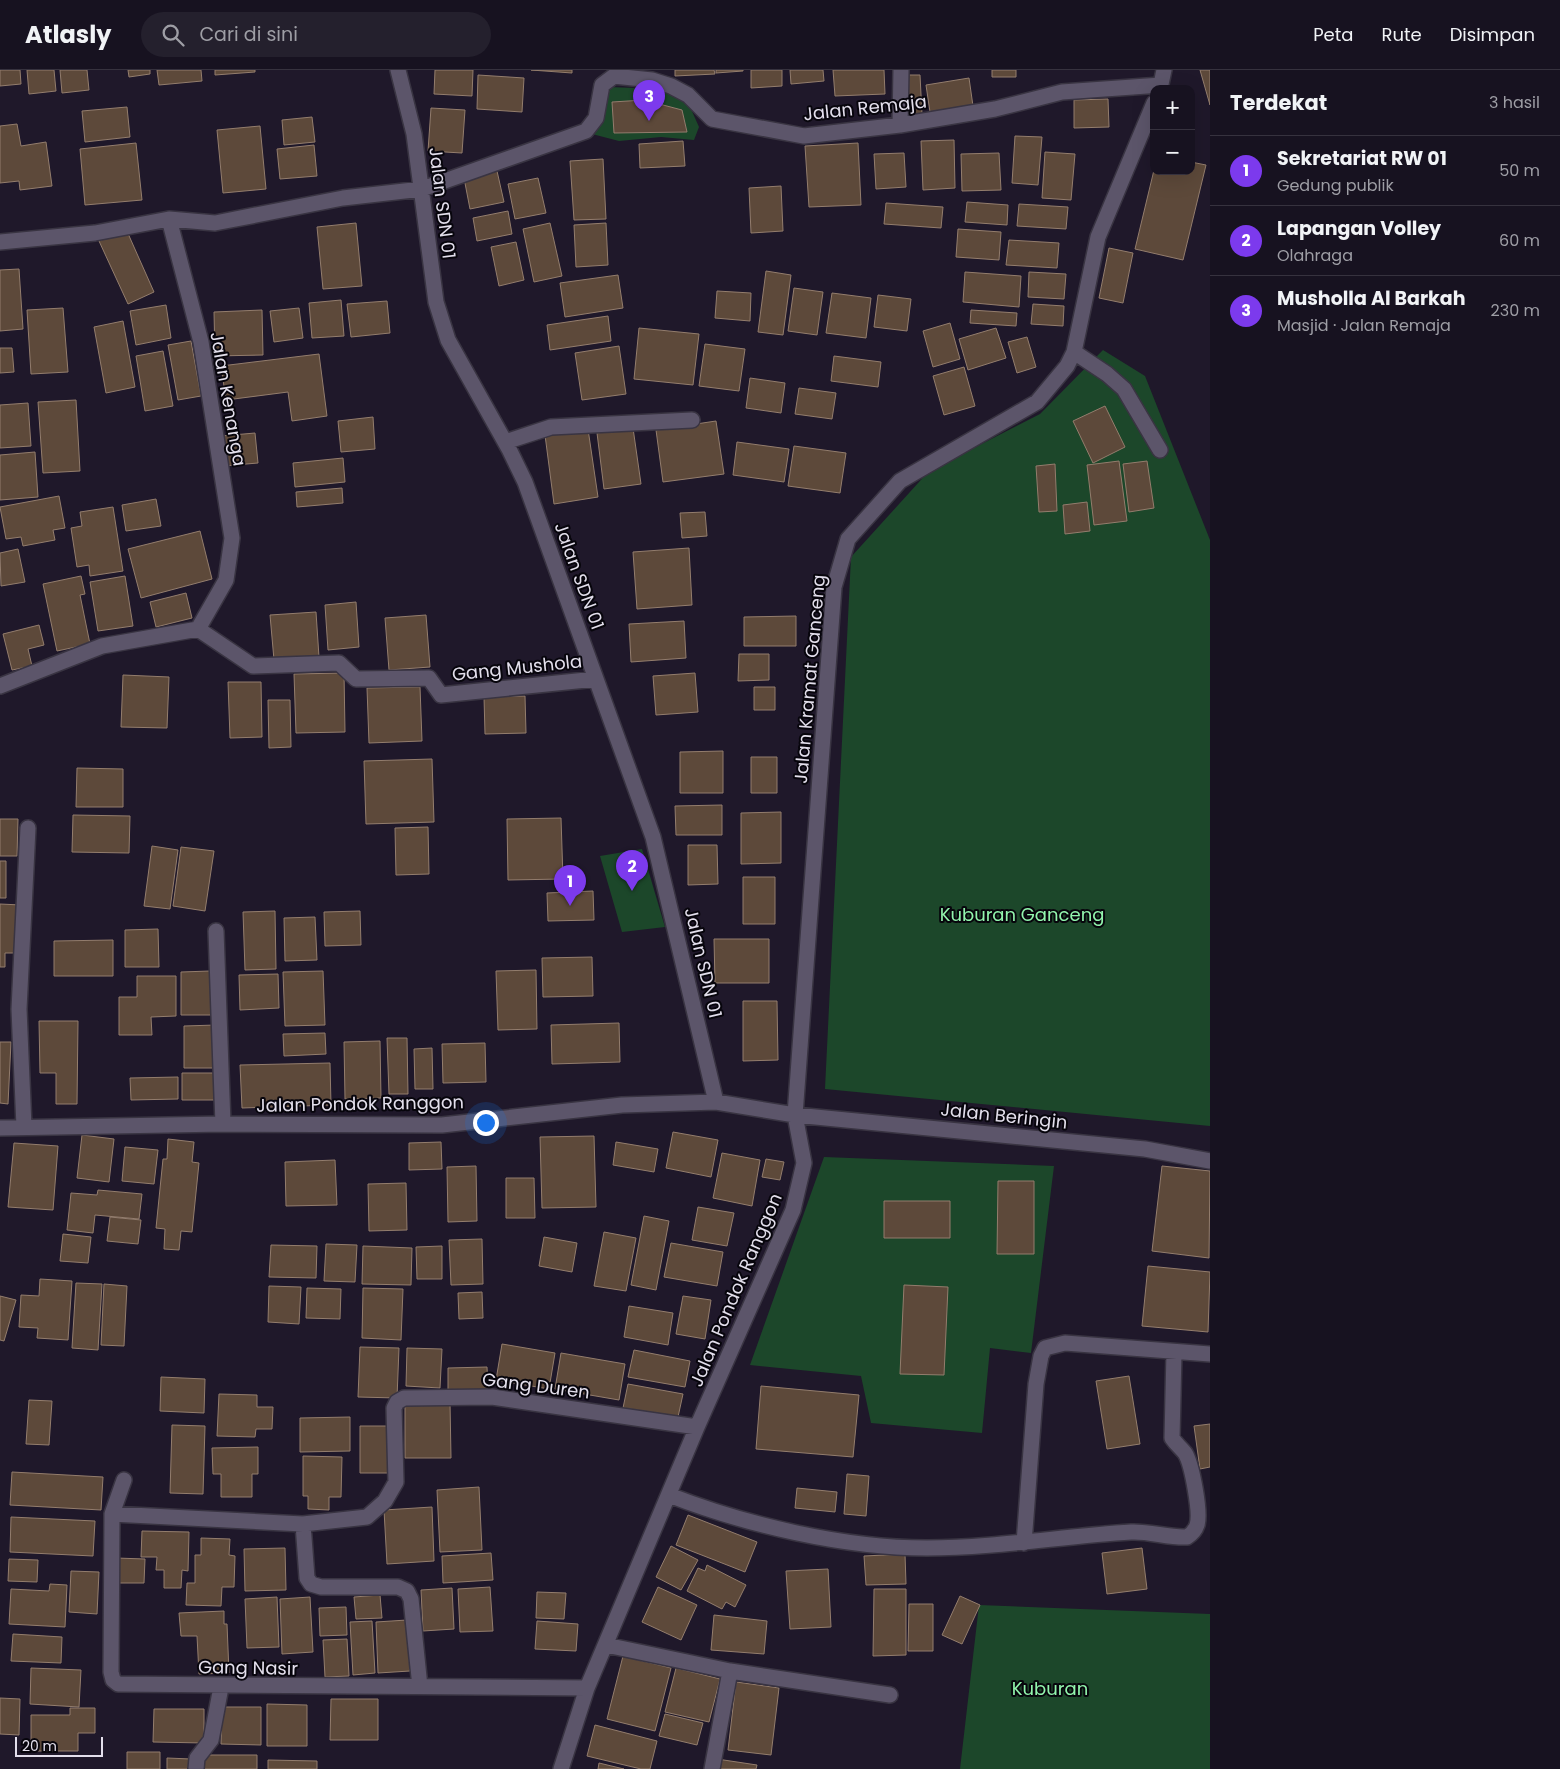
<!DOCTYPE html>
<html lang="id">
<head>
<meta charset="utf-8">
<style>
	:root { --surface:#171220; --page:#24202d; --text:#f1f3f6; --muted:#9e9ea5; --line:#36323e; --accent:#7c3aed }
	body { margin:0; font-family:Poppins,sans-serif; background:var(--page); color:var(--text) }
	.controls { position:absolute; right:15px; top:15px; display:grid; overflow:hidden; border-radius:10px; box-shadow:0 5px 20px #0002 }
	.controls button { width:45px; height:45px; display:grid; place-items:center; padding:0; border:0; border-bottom:1px solid var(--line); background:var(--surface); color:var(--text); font:25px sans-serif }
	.scale { position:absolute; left:15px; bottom:12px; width:88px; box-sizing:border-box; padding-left:5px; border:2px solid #e3dfec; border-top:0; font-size:14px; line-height:18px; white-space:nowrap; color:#e3dfec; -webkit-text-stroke:4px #07050c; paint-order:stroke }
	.you { position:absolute; left:485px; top:1052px; width:18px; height:18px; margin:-12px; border:4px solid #fff; border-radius:50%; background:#1a73e8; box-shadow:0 0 0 8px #1a73e833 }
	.badge { display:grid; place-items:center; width:32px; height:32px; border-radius:50%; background:var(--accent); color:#fff; font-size:16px; font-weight:700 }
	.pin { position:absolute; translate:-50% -41px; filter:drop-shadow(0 1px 2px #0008) }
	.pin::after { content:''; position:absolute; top:26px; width:18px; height:15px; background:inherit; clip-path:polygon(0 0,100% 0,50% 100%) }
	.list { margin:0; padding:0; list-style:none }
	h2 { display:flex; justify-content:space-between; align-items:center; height:65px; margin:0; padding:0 20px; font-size:21px }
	h2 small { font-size:16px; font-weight:400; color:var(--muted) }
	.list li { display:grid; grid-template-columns:32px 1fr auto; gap:15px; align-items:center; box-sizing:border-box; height:70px; padding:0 20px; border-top:1px solid var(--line) }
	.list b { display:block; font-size:19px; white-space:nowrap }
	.list p { margin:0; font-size:16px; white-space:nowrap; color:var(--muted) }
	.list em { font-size:16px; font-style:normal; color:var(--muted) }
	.icon { flex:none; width:28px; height:28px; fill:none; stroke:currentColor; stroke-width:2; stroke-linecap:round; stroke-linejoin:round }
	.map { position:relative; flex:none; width:1210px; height:1699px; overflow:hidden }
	header { display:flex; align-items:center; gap:30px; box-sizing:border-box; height:70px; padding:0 25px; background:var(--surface); border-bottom:1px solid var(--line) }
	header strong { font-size:24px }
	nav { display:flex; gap:28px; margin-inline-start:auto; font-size:18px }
	.search { width:350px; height:45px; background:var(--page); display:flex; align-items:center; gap:12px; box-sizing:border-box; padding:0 18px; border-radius:28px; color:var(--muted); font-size:19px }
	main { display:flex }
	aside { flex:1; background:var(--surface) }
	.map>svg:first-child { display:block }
</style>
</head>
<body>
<header>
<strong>Atlasly</strong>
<div class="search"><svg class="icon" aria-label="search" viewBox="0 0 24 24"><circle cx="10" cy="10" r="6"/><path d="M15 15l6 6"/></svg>Cari di sini</div>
<nav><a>Peta</a><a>Rute</a><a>Disimpan</a></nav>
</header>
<main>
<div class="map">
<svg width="1210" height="1699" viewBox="0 0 1210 1699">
	<rect width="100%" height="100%" fill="#1f182a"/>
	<!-- green -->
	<path fill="#1c472a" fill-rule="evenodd" d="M608,17L664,19L687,30L699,57L694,70L661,67L619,71L592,64ZM644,30L682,40L687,62L614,63L612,32Z
		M1103,280L1145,306L1210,470V1056L825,1019L851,487L929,401L1040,344Z
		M642,779L665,857L622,862L600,786Z
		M824,1087L1054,1096L1031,1283L990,1278L982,1363L871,1353L861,1306L750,1295Z
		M979,1535L1210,1544V1699H960Z"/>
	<!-- building -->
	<path fill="#5d493a" stroke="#937d6d" d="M0,0H20L21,14L0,16Z
		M27,0H54L56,21L29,24Z
		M60,0H87L89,20L62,23Z
		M128,0H150V4L129,7Z
		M157,0H201L202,11L159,15Z
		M215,0H255V2L215,5Z
		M435,0H473L472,26L434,24Z
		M531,0H572V3Z
		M675,0H714L715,4L675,6Z
		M716,0H743V1L716,3Z
		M751,0H782V16L751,18Z
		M790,0H823L824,11L791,14Z
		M833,0H884L885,24L835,26Z
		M992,0H1016V7H992Z
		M1200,0H1210V35Z
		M478,5L524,8L522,42L477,39Z
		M907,5H920L922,44L909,45Z
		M969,8L973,36L930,42L926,15Z
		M1108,29L1109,57L1074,58V30Z
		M644,30L682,40L687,62L614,63L612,32Z
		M127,37L130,67L85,72L82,41Z
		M431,38L465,40L462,83L428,81Z
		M312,47L315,72L284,75L282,50Z
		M17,54L21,76L46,72L52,116L20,120L19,111L0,113V56Z
		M260,56L266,119L223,123L217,60Z
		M1015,66L1042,67L1038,115L1012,113Z
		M954,70L955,118L923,120L921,71Z
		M683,71L685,96L640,98L639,74Z
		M136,73L142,130L85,135L80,79Z
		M858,73L861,135L809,137L805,76Z
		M314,75L317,106L280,109L277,79Z
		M1045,82L1075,84L1071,130L1042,128Z
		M904,83L906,117L876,119L874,84Z
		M999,83L1001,120L962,121L961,84Z
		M603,89L606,149L574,150L570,91Z
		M1191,92L1206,95L1183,190L1135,179L1154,100L1191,101Z
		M497,101L504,132L470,139L464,108Z
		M538,108L546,143L515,149L508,114Z
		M781,116L783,161L751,163L749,118Z
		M967,132L1008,135L1007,155L965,152Z
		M886,133L943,137L941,158L884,154Z
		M1019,134L1068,137L1066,159L1017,156Z
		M508,141L512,164L477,171L473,148Z
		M356,153L362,216L323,219L317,157Z
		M550,153L562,206L534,212L523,159Z
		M606,153L608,195L576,197L574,155Z
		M126,159L154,222L128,234L99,171Z
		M958,159L1001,162L999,190L956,187Z
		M1009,170L1059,173L1057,198L1006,195Z
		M516,172L524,210L499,216L491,177Z
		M1109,178L1133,183L1123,233L1099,228Z
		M19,199L23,259L0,261V200Z
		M766,201L791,205L783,265L758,262Z
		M965,202L1021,206L1019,237L963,232Z
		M1029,202L1066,204L1064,229L1028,227Z
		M618,205L623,238L565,247L560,213Z
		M794,218L823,222L817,265L788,261Z
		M717,221L751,223L750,251L715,248Z
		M832,223L871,228L866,268L826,263Z
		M878,225L911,229L907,261L874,257Z
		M341,230L344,266L312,268L309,233Z
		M387,231L390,263L351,267L347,234Z
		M1033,234L1064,236L1063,256L1031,254Z
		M166,235L171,268L136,275L130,241Z
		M63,238L68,302L31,304L27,240Z
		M299,238L303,268L274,272L270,241Z
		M262,240L263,285L215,286L214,242Z
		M971,240L1017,243L1016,256L970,253Z
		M608,246L611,271L550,280L547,255Z
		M123,251L135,317L106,323L94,257Z
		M950,253L960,289L933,297L923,261Z
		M639,258L699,264L693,315L634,309Z
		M996,258L1006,288L968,300L959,269Z
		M1027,267L1036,297L1017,303L1008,272Z
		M191,271L201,326L178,330L168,275Z
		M705,274L745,279L739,321L699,316Z
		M619,276L626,324L582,330L575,283Z
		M0,278H12L14,302L0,303Z
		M163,281L173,336L145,341L136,286Z
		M319,284L327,346L292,351L288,322L226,330L221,296Z
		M834,286L881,292L878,317L831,311Z
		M964,297L975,336L944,345L933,306Z
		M750,308L785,313L781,343L746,338Z
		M799,318L836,323L832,349L795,344Z
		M76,330L80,401L43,403L38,332Z
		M28,333L31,376L0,378V335Z
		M1105,336L1125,377L1093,393L1073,351Z
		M373,347L375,379L341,382L338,351Z
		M716,351L724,404L663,412L656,360Z
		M633,358L641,414L604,419L597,363Z
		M588,359L598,427L554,434L545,365Z
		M255,363L258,393L223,396L221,366Z
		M737,372L789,379L784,412L733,405Z
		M794,376L846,383L840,423L788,416Z
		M35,382L38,427L0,430V385Z
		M343,388L345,412L295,417L293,393Z
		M1119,391L1127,451L1094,455L1087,395Z
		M1147,391L1154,438L1129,442L1123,394Z
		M1055,394L1057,441L1039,442L1036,396Z
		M342,418L343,433L297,437L296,422Z
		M59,426L65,458L53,460L55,470L23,476L21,467L6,469L0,437Z
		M156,429L161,456L126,461L122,435Z
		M1087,432L1090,461L1065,464L1063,435Z
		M113,437L123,501L90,506L89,495L77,497L71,458L82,456L80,442Z
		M705,442L707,466L682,468L680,443Z
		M200,461L212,509L141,528L128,479Z
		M689,478L692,535L637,539L633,482Z
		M18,479L25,512L1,516L0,483Z
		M81,506L85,524L80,525L90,574L57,581L43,514Z
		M125,506L133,556L98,561L90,512Z
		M186,523L192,548L156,557L150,532Z
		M356,532L359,577L328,580L325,535Z
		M316,542L319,587L274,590L270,545Z
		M426,545L430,597L389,600L385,548Z
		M796,546V576H744V547Z
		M684,551L686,588L631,592L629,554Z
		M39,555L44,575L28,579L32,596L12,600L3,564Z
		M739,584H769V610L738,611Z
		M344,603L345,662L296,663L294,604Z
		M695,603L698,642L656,645L653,606Z
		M123,605L169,607L167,658L121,657Z
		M228,612H261L262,667L230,668Z
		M420,617L422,671L369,673L367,618Z
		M754,617H775V640H754Z
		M525,626L526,663L485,664L484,627Z
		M268,630H290L291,677L269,678Z
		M723,681V723H680V682Z
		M751,687H777V723H751Z
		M432,689L434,752L366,754L364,691Z
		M77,698L123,699V737H76Z
		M722,735V765H676L675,736Z
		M781,742V793L741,794V743Z
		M73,745L130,746L129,783L72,782Z
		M561,748L563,809L508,810L507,749Z
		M0,749H18L17,786H0Z
		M428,757L429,804L396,805L395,758Z
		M688,775H717L718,814L688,815Z
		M152,776L178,780L170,839L144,836Z
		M181,777L214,781L205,841L173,836Z
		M0,791H6V828H0Z
		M743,807H775V854H743Z
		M593,821L594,850L548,851L547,823Z
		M0,834L21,835L20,883H5V897H0Z
		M275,841L276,899L245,900L243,842Z
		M360,841L361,875L325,876L324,842Z
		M315,847L317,890L285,891L284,848Z
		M158,859L159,897H125V860Z
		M714,869H769V913H715Z
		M113,870V906H54V871Z
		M592,887L593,926L543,927L542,888Z
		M536,900L537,959L498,960L496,901Z
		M210,901L211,945H181V902Z
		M323,901L325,955L285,956L283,902Z
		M278,904L279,938L240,940L239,905Z
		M137,906H176V946L151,947L152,965H119V927H137Z
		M743,931H777L778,990L743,991Z
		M39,951H78L77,1034H56V1003H40Z
		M619,953L620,992L552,994L551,955Z
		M216,955V998H184V956Z
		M325,963L326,984L284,986L283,964Z
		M387,968H407L408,1024H389Z
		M380,971L381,1028L345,1029L344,972Z
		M0,972H11L8,1034L0,1033Z
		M485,973L486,1012L443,1013L442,974Z
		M432,978L433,1019H415L414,979Z
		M330,993L331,1035L242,1038L240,995Z
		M182,1003H215V1030H182Z
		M178,1007V1029L131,1030L130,1008Z
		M673,1062L718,1070L711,1107L666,1098Z
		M82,1065L114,1069L109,1112L77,1108Z
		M594,1066L596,1137L542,1138L540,1067Z
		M168,1069L194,1072L192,1092L199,1093L192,1162L181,1161L179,1180L164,1179L165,1159L156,1158L163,1089H167Z
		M441,1072L442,1099L409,1100V1073Z
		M616,1072L658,1079L654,1102L613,1095Z
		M14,1073L58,1076L53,1140L8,1137Z
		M125,1077L158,1080L154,1114L122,1111Z
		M722,1083L760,1090L752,1136L713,1128Z
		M766,1089L784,1092L780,1110L762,1107Z
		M335,1090L337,1135L286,1136L285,1092Z
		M476,1096L477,1151L448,1152L447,1097Z
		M1162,1096L1210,1101L1209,1188L1152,1181Z
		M506,1108H534L535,1148H506Z
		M998,1111H1034V1184H997Z
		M406,1113L407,1160L369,1161L368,1114Z
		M98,1120L142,1124L139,1149L95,1145L93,1163L67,1160L71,1123L97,1125Z
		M884,1131H950V1168H884Z
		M698,1137L734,1143L727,1176L692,1170Z
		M644,1146L669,1151L656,1220L631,1215Z
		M110,1147L141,1150L138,1174L107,1171Z
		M604,1162L636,1168L626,1221L594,1216Z
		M63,1164L91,1167L88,1193L60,1191Z
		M544,1167L577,1173L572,1202L539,1196Z
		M482,1169L483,1214L451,1215L449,1170Z
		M671,1173L723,1182L717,1216L664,1207Z
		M326,1174L357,1175L355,1212L324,1211Z
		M271,1175L317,1176L316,1208L269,1207Z
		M363,1176L412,1178L411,1215L362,1214Z
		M442,1176V1209H417L416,1177Z
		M1148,1196L1210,1202L1208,1262L1142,1256Z
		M40,1209L72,1211L68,1270L37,1268L38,1258L19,1257L21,1225L39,1226Z
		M76,1213L102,1214L98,1280L72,1278Z
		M104,1214L127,1216L124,1276L101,1275Z
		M904,1215L948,1217L944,1305L900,1304Z
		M269,1216L301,1217L299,1254L268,1252Z
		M307,1218L341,1219L340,1249L306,1248Z
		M363,1218L403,1219L401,1270L362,1268Z
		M482,1222L483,1248L459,1249L458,1223Z
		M0,1226L16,1230L4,1271L0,1270Z
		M683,1226L711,1230L705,1269L676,1264Z
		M629,1236L673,1243L668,1275L624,1267Z
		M502,1274L555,1283L549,1319L496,1310Z
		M360,1277L399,1278L397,1328L358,1327Z
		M407,1278L442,1279L440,1318L406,1316Z
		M634,1280L690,1291L685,1317L628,1307Z
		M561,1283L625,1294L619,1330L555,1319Z
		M487,1297L488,1319L448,1321V1298Z
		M1129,1306L1140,1374L1107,1379L1096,1311Z
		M161,1307L205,1309L204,1343L160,1341Z
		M628,1314L683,1324L678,1347L623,1338Z
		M761,1316L859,1325L853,1387L756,1379Z
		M219,1324L257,1325V1337H273L272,1359H256L255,1367L217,1366Z
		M29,1330L52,1331L49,1375L26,1374Z
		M450,1333L451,1388H405V1334Z
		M350,1347V1381L300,1382V1348Z
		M1210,1354V1397L1200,1399L1194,1356Z
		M172,1355L205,1356L203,1424L170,1423Z
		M360,1356H389V1403H360Z
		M258,1377V1404H252V1427H221V1404H213L212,1378Z
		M303,1386L342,1387L341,1427H329V1440L308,1439V1426H303Z
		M12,1402L103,1407L101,1440L10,1435Z
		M847,1404L869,1406L866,1446L844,1444Z
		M479,1417L482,1480L440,1482L437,1420Z
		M797,1418L837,1422L835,1442L795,1438Z
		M432,1437L434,1491L387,1494L384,1440Z
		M688,1445L757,1472L745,1502L676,1475Z
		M11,1447L95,1451L93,1486L10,1482Z
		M142,1461L189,1462L188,1501L182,1500L181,1518H164V1500H156L157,1487H141Z
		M201,1468L230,1469L229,1485L235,1486L234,1517H222L221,1536L186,1535L187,1513H195V1485H201Z
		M671,1476L698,1490L681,1520L656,1507Z
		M285,1478L286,1520L245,1521L244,1479Z
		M1142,1478L1147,1519L1107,1524L1102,1483Z
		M491,1483L493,1510L443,1513L442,1486Z
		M905,1484L906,1514L866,1515L864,1486Z
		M116,1488L145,1489L144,1513H115Z
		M9,1489L38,1490L37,1512L8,1511Z
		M707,1495L746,1515L735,1537L726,1532L722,1539L687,1521L698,1498L705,1501Z
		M828,1499L831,1557L790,1559L786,1501Z
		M71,1501L99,1502L97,1544L69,1542Z
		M50,1514L67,1515L65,1557L9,1554L11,1519L49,1521Z
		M490,1517L493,1561L460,1562L458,1519Z
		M658,1517L697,1535L681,1570L642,1552Z
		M452,1518L454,1559L423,1561L421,1520Z
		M874,1519H906V1585L873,1586Z
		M537,1522L566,1523L564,1549L536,1548Z
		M380,1525L382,1548L356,1549L354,1527Z
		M960,1526L980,1535L962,1574L942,1565Z
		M277,1527L279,1577L247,1578L245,1529Z
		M310,1527L313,1582L282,1584L280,1529Z
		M909,1534H933V1581H908Z
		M346,1537L347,1565L320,1566L319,1538Z
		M224,1541V1554H227L229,1603L199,1604L197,1566H181L179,1543Z
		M714,1545L767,1551L764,1584L711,1580Z
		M407,1550L410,1601L378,1603L376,1552Z
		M372,1551L375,1603L353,1605L350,1552Z
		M537,1551L578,1554L576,1581L535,1579Z
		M13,1564L62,1567L61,1593L11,1591Z
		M347,1569L349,1606L325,1607L323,1570Z
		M623,1586L671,1598L655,1661L607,1649Z
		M31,1598L81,1600L79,1637L30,1634Z
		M676,1598L720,1609L709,1652L665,1642Z
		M736,1612L779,1618L771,1685L728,1680Z
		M0,1628L20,1629L19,1665L0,1664Z
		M331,1629H378V1670H330Z
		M267,1634L307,1635V1676H267Z
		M222,1637H261V1675L221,1674Z
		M70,1638H95V1663H78V1681H31V1645H70Z
		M154,1639H204V1673L153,1672Z
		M665,1644L703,1653L697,1675L659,1666Z
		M595,1655L657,1671L650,1699H641L587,1686Z
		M127,1682H160V1699H127Z
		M203,1685H257V1699H203Z
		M167,1688L191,1689V1699H167Z
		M717,1689L757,1695L756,1699H715Z
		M268,1690L317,1691V1699H268Z
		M599,1693L624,1699H598Z"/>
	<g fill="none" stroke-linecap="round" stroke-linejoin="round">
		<defs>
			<path id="minor" d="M398,0L414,64L436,232L448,270L509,379L525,412L653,767L716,1032
				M1160,19L1164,0
				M900,55L901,0
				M0,172L95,163L169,149
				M1074,282L1107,304L1124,319L1160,380
				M505,372L551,357L692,350
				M198,559L253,596L339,593L356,609L429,608L441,625L596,609
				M0,616L102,576L198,559L226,510L232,468L201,272L169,149L215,153L343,128L422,119L586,61L596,48L602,15L614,6L652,10L671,16L688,25L712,49L804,66L900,55L995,39L1062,22L1161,15
				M216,861L223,1054
				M24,1057L19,939L28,758
				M0,1058L223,1054L442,1055L622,1035L716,1032L795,1045L1145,1079L1210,1091
				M124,1410L112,1444L111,1602L113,1610L118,1614L587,1618
				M669,1425C746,1455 844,1478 927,1478C996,1478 1063,1466 1131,1462C1150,1461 1168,1468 1187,1467C1192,1464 1195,1461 1197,1455C1201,1443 1192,1394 1185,1383C1180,1377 1176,1374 1172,1368L1174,1282
				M112,1444L303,1454
				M1024,1473L1036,1314L1041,1286L1045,1278L1065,1273L1210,1284
				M606,1575L730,1601L890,1625
				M420,1617L411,1529L407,1521L398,1517H321L311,1514L307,1508L303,1454L367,1447L385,1431L396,1412L394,1338L397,1332L404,1328L492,1327L697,1357
				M196,1699L197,1688L211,1670L221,1617
				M561,1699L587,1618L697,1357L793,1140L804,1093L795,1045L834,517L848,469L900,411L1037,332L1067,296L1074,282L1098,167L1154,33
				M712,1699L730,1601"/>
		</defs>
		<!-- minor casing -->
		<use href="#minor" stroke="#393442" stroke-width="18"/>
		<!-- minor -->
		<use href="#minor" stroke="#5c556a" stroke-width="15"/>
	</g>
	<g text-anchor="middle" stroke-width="4" stroke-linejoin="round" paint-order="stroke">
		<!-- street labels -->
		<g font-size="18" fill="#e3dfec" stroke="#07050c">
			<text transform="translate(865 38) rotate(-6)" y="6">Jalan Remaja</text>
			<text transform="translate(442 133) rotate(83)" y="6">Jalan SDN 01</text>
			<text transform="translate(228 329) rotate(80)" y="6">Jalan Kenanga</text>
			<text transform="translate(579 506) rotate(70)" y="6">Jalan SDN 01</text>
			<text transform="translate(517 598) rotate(-6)" y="6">Gang Mushola</text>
			<text transform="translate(810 609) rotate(-85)" y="6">Jalan Kramat Ganceng</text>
			<text transform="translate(703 893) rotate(77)" y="6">Jalan SDN 01</text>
			<text transform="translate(360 1034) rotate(-1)" y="6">Jalan Pondok Ranggon</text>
			<text transform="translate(1004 1046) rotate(6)" y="6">Jalan Beringin</text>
			<text transform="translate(736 1220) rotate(-67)" y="6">Jalan Pondok Ranggon</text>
			<text transform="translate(536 1316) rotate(7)" y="6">Gang Duren</text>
			<text transform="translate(248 1598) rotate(1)" y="6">Gang Nasir</text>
		</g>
		<!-- park labels -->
		<g font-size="18" fill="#92f5ad" stroke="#07050c">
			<text x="1022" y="851">Kuburan Ganceng</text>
			<text x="1050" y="1625">Kuburan</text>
		</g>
	</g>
</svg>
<div class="controls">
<button>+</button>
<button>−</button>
</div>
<div class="scale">20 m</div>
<div class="you"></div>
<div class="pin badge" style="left:570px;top:836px">1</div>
<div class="pin badge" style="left:632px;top:821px">2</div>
<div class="pin badge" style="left:649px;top:51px">3</div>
</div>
<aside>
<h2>Terdekat<small>3 hasil</small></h2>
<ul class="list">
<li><span class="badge">1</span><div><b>Sekretariat RW 01</b><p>Gedung publik</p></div><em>50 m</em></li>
<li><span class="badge">2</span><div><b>Lapangan Volley</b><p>Olahraga</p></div><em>60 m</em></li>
<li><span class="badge">3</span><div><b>Musholla Al Barkah</b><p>Masjid · Jalan Remaja</p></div><em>230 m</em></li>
</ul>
</aside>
</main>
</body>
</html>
